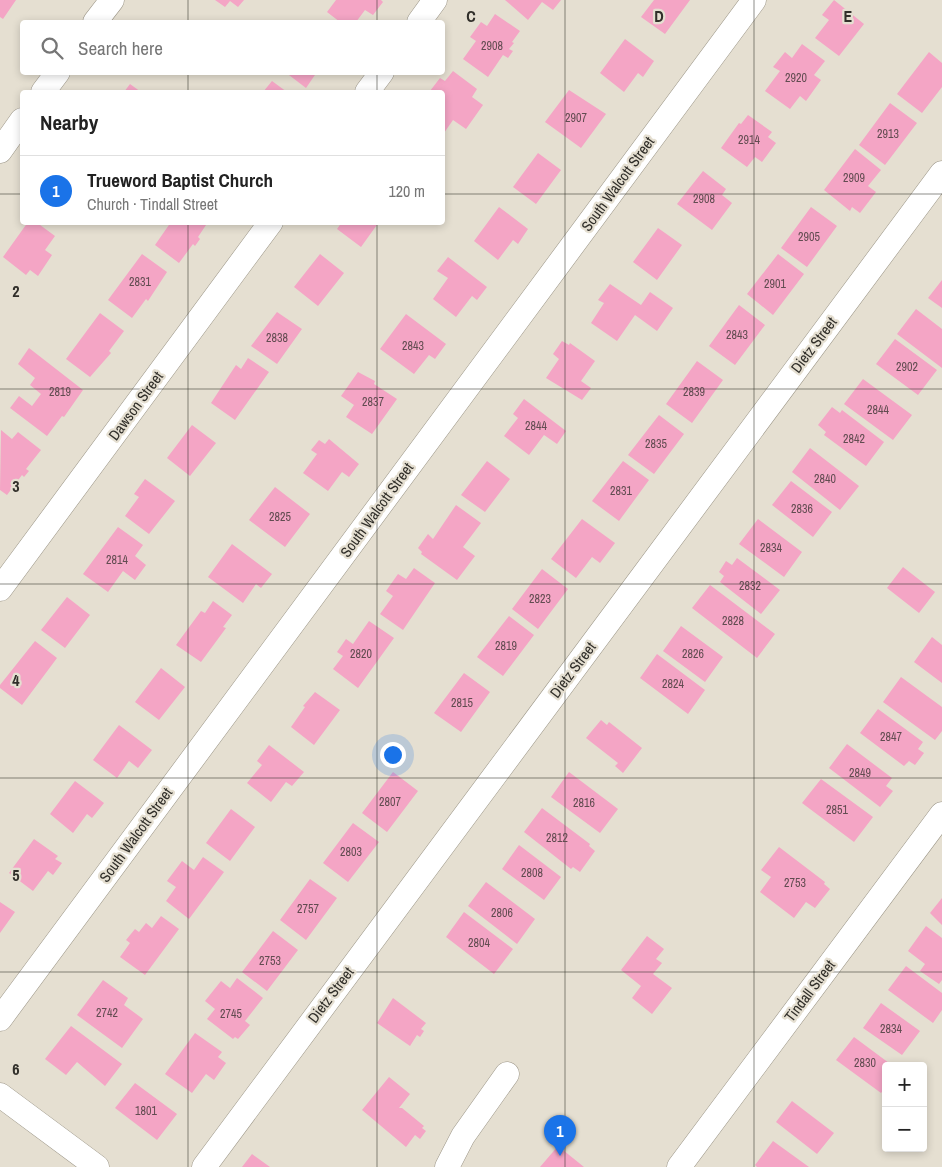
<!DOCTYPE html>
<html lang="en">
<head>
<meta charset="utf-8">
<style>
	:root { --surface:#fff; --page:#f6f6f6; --text:#222; --muted:#767676; --line:#e0e0e0; --accent:#1a73e8 }
	body { margin:0; font-family:"Archivo Narrow",sans-serif; background:var(--page); color:var(--text) }
	.controls { position:absolute; right:15px; bottom:15px; display:grid; overflow:hidden; border-radius:5px; box-shadow:0 2px 8px #0003 }
	.controls button { width:45px; height:45px; display:grid; place-items:center; padding:0; border:0; border-bottom:1px solid var(--line); background:var(--surface); color:var(--text); font:25px sans-serif }
	.you { position:absolute; left:392px; top:754px; width:18px; height:18px; margin:-12px; border:4px solid #fff; border-radius:50%; background:#1a73e8; box-shadow:0 0 0 8px #1a73e833 }
	.badge { display:grid; place-items:center; width:32px; height:32px; border-radius:50%; background:var(--accent); color:#fff; font-size:16px; font-weight:700 }
	.pin { position:absolute; translate:-50% -41px; filter:drop-shadow(0 1px 2px #0008) }
	.pin::after { content:''; position:absolute; top:26px; width:18px; height:15px; background:inherit; clip-path:polygon(0 0,100% 0,50% 100%) }
	.list { margin:0; padding:0; list-style:none }
	h2 { display:flex; justify-content:space-between; align-items:center; height:65px; margin:0; padding:0 20px; font-size:21px }
	h2 small { font-size:16px; font-weight:400; color:var(--muted) }
	.list li { display:grid; grid-template-columns:32px 1fr auto; gap:15px; align-items:center; box-sizing:border-box; height:70px; padding:0 20px; border-top:1px solid var(--line) }
	.list b { display:block; font-size:19px; white-space:nowrap }
	.list p { margin:0; font-size:16px; white-space:nowrap; color:var(--muted) }
	.list em { font-size:16px; font-style:normal; color:var(--muted) }
	.icon { flex:none; width:28px; height:28px; fill:none; stroke:currentColor; stroke-width:2; stroke-linecap:round; stroke-linejoin:round }
	.map { position:relative; flex:none; width:942px; height:1167px; overflow:hidden }
	.search { position:absolute; background:var(--surface); box-shadow:0 2px 8px #0003; left:20px; top:20px; width:425px; height:55px; display:flex; align-items:center; gap:12px; box-sizing:border-box; padding:0 18px; border-radius:5px; color:var(--muted); font-size:19px }
	.panel { position:absolute; background:var(--surface); box-shadow:0 2px 8px #0003; left:20px; top:90px; width:425px; height:135px; border-radius:5px }
	.map>svg:first-child { display:block }
</style>
</head>
<body>
<div class="map">
<svg width="942" height="1167" viewBox="0 0 942 1167">
	<rect width="100%" height="100%" fill="#e5dfd1"/>
	<!-- building -->
	<path fill="#f4a5c5" d="M0,0H16L3,19L0,17Z
		M215,0H244L238,7L230,1L225,7Z
		M336,0H381L383,2L373,15L365,10L356,22H340L327,12Z
		M505,0H561L553,10L542,2L528,20Z
		M654,0H690L665,34L641,17Z
		M834,0L864,24L839,56L815,38L829,20L822,15Z
		M495,14L520,31L512,42L514,43L509,49L513,51L508,58L503,55L488,77L463,59L476,41L470,37L481,22L487,26Z
		M625,39L654,61L643,77L638,73L624,92L600,73Z
		M802,44L825,61L814,75L821,80L806,101L800,96L790,109L765,91L780,71L773,67L785,52L792,58Z
		M929,52L942,63V87L922,113L897,94Z
		M453,71L477,89L472,97L483,105L466,129L453,120L444,133L442,92L430,91L440,78L445,81Z
		M285,72H317L306,88Z
		M272,81L287,92H263Z
		M130,84L141,92H124Z
		M569,90L606,114L581,148L545,122Z
		M890,103L917,123L885,165L859,145Z
		M748,115L772,132L768,137L776,143L762,162L755,157L747,167L721,148L739,123L741,124Z
		M855,149L881,170L868,186L876,192L860,213L852,207L850,211L824,190Z
		M538,153L561,170L536,204L513,187Z
		M703,171L726,189L722,195L732,203L712,230L677,204Z
		M499,207L528,229L518,244L513,240L498,260L474,241Z
		M811,207L837,226L807,267L781,248Z
		M28,222H36L55,236L45,250L52,255L38,276L30,270L26,275L3,257Z
		M171,222H208L198,237L200,239L195,246L193,244L179,263L155,245Z
		M342,222H379L361,247L337,229Z
		M658,228L682,245L657,280L633,262Z
		M142,254L167,272L148,301L146,299L132,318L108,300Z
		M320,254L344,273L318,306L294,287Z
		M778,254L804,274L773,315L747,294Z
		M448,257L487,287L477,300L472,296L456,317L433,299L448,278L437,271Z
		M942,280V308L928,298Z
		M610,284L641,305L650,292L673,308L657,331L635,315L617,341L591,323L604,303L598,300Z
		M739,305L765,325L735,365L709,346Z
		M916,309L942,329V368L897,334Z
		M277,312L302,329L277,364L251,346Z
		M100,313L124,331L109,351L111,353L90,377L66,359Z
		M406,314L446,344L435,359L429,355L414,374L380,349Z
		M895,339L937,370L918,395L876,364Z
		M562,341L569,345L570,343L595,361L581,381L591,388L582,400L546,378L559,359L553,354Z
		M29,348L83,390L64,417L62,416L47,436L10,408L19,396L32,406L41,394L30,385L35,378L18,364Z
		M248,358L269,372L235,420L211,403L236,365L241,369Z
		M697,361L723,380L692,423L666,404Z
		M358,372L375,381L374,384L397,399L372,434L346,417L354,405L341,396Z
		M863,379L912,415L893,440L844,404Z
		M524,399L566,431L557,444L544,435L529,455L504,436L518,418L513,414Z
		M832,407L840,413L842,410L884,442L866,466L824,435L826,432L818,425Z
		M659,415L684,434L654,474L628,455Z
		M192,425L216,443L190,476L167,458Z
		M1,430L12,439L18,432L41,450L26,469L29,471L24,477L22,475L7,495L0,490Z
		M329,439L359,464L349,477L342,472L328,491L303,473L317,454L311,450L319,440L325,444Z
		M810,448L859,486L840,510L792,472Z
		M487,461L510,479L485,512L461,495Z
		M623,461L649,480L619,521L592,501Z
		M145,479L175,501L149,534L125,516L139,497L134,494Z
		M791,481L832,512L813,537L772,505Z
		M275,487L310,514L285,547L249,520Z
		M456,505L481,523L463,547L475,556L457,580L421,554L422,552L418,548L428,534L433,539Z
		M582,519L615,543L600,563L592,557L576,578L551,559Z
		M758,519L802,552L784,577L739,544Z
		M118,527L143,545L135,556L146,565L135,580L123,571L108,592L83,574Z
		M232,544L272,574L261,588L256,584L243,603L208,577Z
		M737,558L780,590L761,614L720,582L724,576L719,572L726,561L732,565Z
		M903,567L935,592L919,613L887,588Z
		M414,568L435,583L403,630L380,614L393,596L386,591L398,574L406,579Z
		M542,569L568,589L538,629L512,609Z
		M710,585L775,634L757,658L692,608Z
		M67,597L90,615L65,648L41,630Z
		M213,601L232,615L223,627L226,628L201,662L176,645L201,611L205,613Z
		M509,616L534,635L503,676L477,657Z
		M369,621L394,638L358,688L333,669L343,656L337,652L346,639L353,644Z
		M681,626L723,657L705,682L663,651Z
		M932,637L942,645V683L914,662Z
		M35,641L57,658L22,705L0,688V685Z
		M657,654L705,690L688,714L640,678Z
		M161,668L185,687L159,720L135,702Z
		M464,673L490,692L461,732L434,713Z
		M901,677L942,707V731L935,740L883,702Z
		M315,692L340,710L314,745L291,727L305,707L303,706Z
		M878,709L923,742L918,749L924,753L915,765L909,761L904,766L860,733Z
		M601,720L607,725L609,722L642,748L623,773L615,766L618,763L586,738Z
		M119,725L152,750L138,768L129,761L117,778L93,760Z
		M847,744L892,778L886,786L893,791L880,807L829,768Z
		M269,745L304,772L292,786L286,782L271,802L247,783L262,765L257,761Z
		M393,772L418,791L387,832L362,813Z
		M569,772L618,809L600,833L551,797Z
		M821,779L873,817L854,842L802,803Z
		M75,781L104,803L92,818L87,814L73,833L50,814Z
		M542,808L590,844L589,846L595,851L580,872L573,867L571,869L524,832Z
		M231,809L255,827L230,861L206,843Z
		M353,823L379,842L348,882L323,863Z
		M34,839L58,856L55,859L62,863L53,875L48,871L33,891L9,873Z
		M519,845L561,877L544,900L502,869Z
		M779,847L825,882L824,884L830,889L815,908L806,902L794,918L760,892L771,877L761,870Z
		M203,857L224,872L189,919L166,901L176,887L167,881L182,861L194,870Z
		M310,879L337,898L306,940L280,920Z
		M486,882L535,919L517,944L468,906Z
		M942,898V925L930,913Z
		M0,902L15,912L0,933Z
		M464,912L513,949L494,974L446,937Z
		M161,916L179,929L145,975L120,957L130,943L126,940L135,929L139,932L146,923L152,928Z
		M926,926L942,938V980L939,984L920,971L925,964L908,951Z
		M273,931L298,950L267,991L242,972Z
		M647,936L664,949L656,959L662,963L653,974L672,988L652,1014L632,998L641,986L621,970Z
		M906,966L942,993V1010L933,1023L888,990Z
		M237,978L263,998L245,1021L250,1025L238,1039L235,1037L233,1039L207,1019L215,1009L205,1001L221,981L230,988Z
		M103,980L128,998L124,1005L143,1019L122,1048L77,1015Z
		M393,998L426,1023L421,1029L424,1031L420,1037L417,1035L410,1046L377,1023Z
		M881,1003L920,1031L902,1055L863,1028Z
		M71,1026L122,1064L105,1086L77,1062L66,1075L45,1059Z
		M195,1033L222,1052L218,1057L226,1063L214,1080L206,1074L192,1093L165,1074Z
		M854,1037L893,1066H886V1090L884,1089L881,1093L836,1060Z
		M389,1077L410,1094L399,1108H402L424,1126L422,1128L426,1131L420,1139L415,1135L406,1147L362,1110Z
		M135,1083L177,1114L157,1140L115,1108Z
		M792,1101L834,1133L817,1154L776,1122Z
		M773,1141L809,1167H757L755,1165Z
		M558,1146L584,1167H540Z
		M252,1154L270,1167H242Z"/>
	<g fill="none" stroke-linecap="round" stroke-linejoin="round">
		<defs>
			<path id="minor" d="M95,22L112,0
				M419,22L435,0
				M43,92L58,72
				M367,92L382,72
				M0,151L22,120
				M0,589L271,222
				M0,1019L754,0
				M0,1095L97,1167
				M204,1167L942,173
				M447,1167L463,1136L507,1074
				M679,1167L942,814"/>
		</defs>
		<!-- minor casing -->
		<use href="#minor" stroke="#9a9486" stroke-width="25"/>
		<!-- minor -->
		<use href="#minor" stroke="#fff" stroke-width="24"/>
	</g>
	<!-- grid -->
	<path fill="none" stroke="#312f2a" stroke-width="1" stroke-opacity="0.55" d="M188,0V22M377,0V22M565,0V1167M754,0V1167M188,72V92M377,72V92M0,194H22M442,194H942M188,222V1167M377,222V1167M0,389H942M0,584H942M0,778H942M0,972H942"/>
	<g text-anchor="middle" stroke-width="4.5" stroke-linejoin="round" paint-order="stroke">
		<!-- number labels -->
		<g font-size="12" fill="#624c51">
			<text x="492" y="50">2908</text>
			<text x="796" y="82">2920</text>
			<text x="576" y="122">2907</text>
			<text x="888" y="138">2913</text>
			<text x="749" y="144">2914</text>
			<text x="854" y="182">2909</text>
			<text x="704" y="203">2908</text>
			<text x="809" y="241">2905</text>
			<text x="140" y="286">2831</text>
			<text x="775" y="288">2901</text>
			<text x="737" y="339">2843</text>
			<text x="277" y="342">2838</text>
			<text x="413" y="350">2843</text>
			<text x="907" y="371">2902</text>
			<text x="60" y="396">2819</text>
			<text x="694" y="396">2839</text>
			<text x="373" y="406">2837</text>
			<text x="878" y="414">2844</text>
			<text x="536" y="430">2844</text>
			<text x="854" y="443">2842</text>
			<text x="656" y="448">2835</text>
			<text x="825" y="483">2840</text>
			<text x="621" y="495">2831</text>
			<text x="802" y="513">2836</text>
			<text x="280" y="521">2825</text>
			<text x="771" y="552">2834</text>
			<text x="117" y="564">2814</text>
			<text x="750" y="590">2832</text>
			<text x="540" y="603">2823</text>
			<text x="733" y="625">2828</text>
			<text x="506" y="650">2819</text>
			<text x="361" y="658">2820</text>
			<text x="693" y="658">2826</text>
			<text x="673" y="688">2824</text>
			<text x="462" y="707">2815</text>
			<text x="891" y="741">2847</text>
			<text x="860" y="777">2849</text>
			<text x="390" y="806">2807</text>
			<text x="584" y="807">2816</text>
			<text x="837" y="814">2851</text>
			<text x="557" y="842">2812</text>
			<text x="351" y="856">2803</text>
			<text x="532" y="877">2808</text>
			<text x="795" y="887">2753</text>
			<text x="308" y="913">2757</text>
			<text x="502" y="917">2806</text>
			<text x="479" y="947">2804</text>
			<text x="270" y="965">2753</text>
			<text x="107" y="1017">2742</text>
			<text x="231" y="1018">2745</text>
			<text x="891" y="1033">2834</text>
			<text x="865" y="1067">2830</text>
			<text x="146" y="1115">1801</text>
		</g>
		<!-- street labels -->
		<g font-size="15" fill="#312f2a" stroke="#e5dfd1">
			<text transform="translate(618 184) rotate(-54)" y="5">South Walcott Street</text>
			<text transform="translate(814 345) rotate(-53)" y="5">Dietz Street</text>
			<text transform="translate(136 406) rotate(-54)" y="5">Dawson Street</text>
			<text transform="translate(377 510) rotate(-54)" y="5">South Walcott Street</text>
			<text transform="translate(573 670) rotate(-53)" y="5">Dietz Street</text>
			<text transform="translate(136 835) rotate(-54)" y="5">South Walcott Street</text>
			<text transform="translate(810 991) rotate(-53)" y="5">Tindall Street</text>
			<text transform="translate(331 995) rotate(-53)" y="5">Dietz Street</text>
		</g>
	</g>
	<g font-size="16" text-anchor="middle" font-weight="bold" fill="#312f2a" stroke="#e5dfd1" stroke-width="4.5" stroke-linejoin="round" paint-order="stroke">
		<text x="471" y="22">C</text>
		<text x="659" y="22">D</text>
		<text x="848" y="22">E</text>
		<text x="16" y="297">2</text>
		<text x="16" y="492">3</text>
		<text x="16" y="686">4</text>
		<text x="16" y="881">5</text>
		<text x="16" y="1075">6</text>
	</g>
</svg>
<div class="controls">
<button>+</button>
<button>−</button>
</div>
<div class="you"></div>
<div class="pin badge" style="left:560px;top:1156px">1</div>
<div class="search"><svg class="icon" aria-label="search" viewBox="0 0 24 24"><circle cx="10" cy="10" r="6"/><path d="M15 15l6 6"/></svg>Search here</div>
<section class="panel">
<h2>Nearby<small></small></h2>
<ul class="list">
<li><span class="badge">1</span><div><b>Trueword Baptist Church</b><p>Church · Tindall Street</p></div><em>120 m</em></li>
</ul>
</section>
</div>
</body>
</html>
